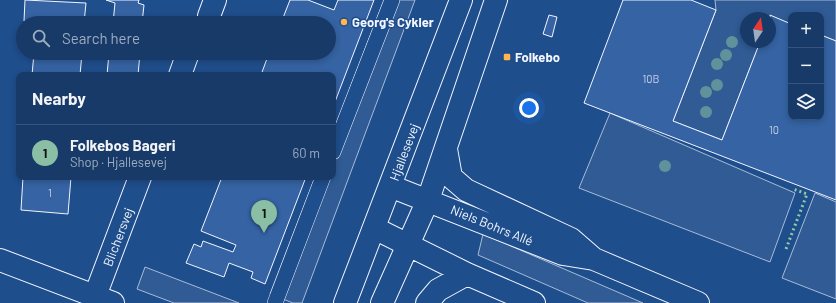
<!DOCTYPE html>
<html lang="en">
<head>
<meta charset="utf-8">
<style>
	:root { --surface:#173a69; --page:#20416f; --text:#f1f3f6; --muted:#9eadc0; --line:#36547d; --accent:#8abfa5 }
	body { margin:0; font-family:Barlow,sans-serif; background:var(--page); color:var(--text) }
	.controls { position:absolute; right:12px; top:12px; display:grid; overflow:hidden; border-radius:8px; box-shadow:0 2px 6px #0003 }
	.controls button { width:36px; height:36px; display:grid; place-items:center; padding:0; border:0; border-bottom:1px solid var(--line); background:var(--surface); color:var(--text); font:20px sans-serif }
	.compass { position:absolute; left:740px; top:12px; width:36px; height:36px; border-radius:50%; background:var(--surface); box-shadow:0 2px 6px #0003; rotate:13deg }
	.you { position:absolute; left:529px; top:108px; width:14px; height:14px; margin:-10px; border:3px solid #fff; border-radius:50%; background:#1a73e8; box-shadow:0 0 0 6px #1a73e833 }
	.badge { display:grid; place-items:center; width:26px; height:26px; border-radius:50%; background:var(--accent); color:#111; font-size:13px; font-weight:700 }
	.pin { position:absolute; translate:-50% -33px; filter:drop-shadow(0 1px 2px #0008) }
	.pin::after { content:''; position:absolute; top:21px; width:14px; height:12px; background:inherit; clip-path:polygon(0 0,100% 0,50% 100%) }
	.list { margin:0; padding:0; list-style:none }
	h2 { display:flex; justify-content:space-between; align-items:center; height:52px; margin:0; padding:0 16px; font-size:17px }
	h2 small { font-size:13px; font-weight:400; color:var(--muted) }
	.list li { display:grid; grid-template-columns:26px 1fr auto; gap:12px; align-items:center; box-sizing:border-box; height:56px; padding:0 16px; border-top:1px solid var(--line) }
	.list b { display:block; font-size:15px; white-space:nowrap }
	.list p { margin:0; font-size:13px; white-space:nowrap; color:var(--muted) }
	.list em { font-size:13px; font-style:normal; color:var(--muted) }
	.icon { flex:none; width:22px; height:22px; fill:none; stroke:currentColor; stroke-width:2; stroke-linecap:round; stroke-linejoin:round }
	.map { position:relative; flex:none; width:836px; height:303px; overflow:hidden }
	.search { position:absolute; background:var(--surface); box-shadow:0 2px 6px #0003; left:16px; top:16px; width:320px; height:44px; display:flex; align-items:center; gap:10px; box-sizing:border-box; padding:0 14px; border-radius:22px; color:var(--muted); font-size:15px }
	.panel { position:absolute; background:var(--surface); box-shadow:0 2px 6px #0003; left:16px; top:72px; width:320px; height:108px; border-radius:8px }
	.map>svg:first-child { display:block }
</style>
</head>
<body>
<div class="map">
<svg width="836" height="303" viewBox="0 0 836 303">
	<rect width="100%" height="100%" fill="#1f4e8c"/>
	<!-- built -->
	<path fill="#305b95" stroke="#a8bbd7" d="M384,0H415L302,303H293L270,294L315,177H333V132Z
		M715,0H836V41L821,35V15H791V24L770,16L769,18H746V42H760L722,140L673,121L716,10Z
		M610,113L795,193L770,262L579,188Z
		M815,193L836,202V299L782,278Z
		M483,234L643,303H588L478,255Z
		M145,267L239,303H174L137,289Z"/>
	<!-- building -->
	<path fill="#3563a3" stroke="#f2f6ff" d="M25,0L86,3L84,23H36L24,21Z
		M106,0H139L138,3L144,5L142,23H113L115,3Z
		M290,0H308L334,10L338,0H374L333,107V75H261L269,53H329V23H281Z
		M623,0H691L716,10L673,121L722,140L760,42H770V15L791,24V117H821V35L836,41V200L584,103Z
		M549,15L557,17L552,37L543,34Z
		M34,53H82L80,75H32Z
		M109,53H140L138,75H107Z
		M23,177H71L68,214L21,210Z
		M222,177H306L265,284L251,278L253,272L229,263L224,277L186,263L194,244L201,247L203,241L233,252L236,245L201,231Z"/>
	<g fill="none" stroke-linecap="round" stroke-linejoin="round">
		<defs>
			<path id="lane" d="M333,152L392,0
				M275,303L323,177"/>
			<path id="street" d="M209,16L215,0
				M180,75L188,53
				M0,260L113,303
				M95,296L140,177"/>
			<path id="secondary" d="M446,149L451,177L466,190L571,239L594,259
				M390,186L563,254L594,259L698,303
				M374,228L467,274L534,303
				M345,303L461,0
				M382,303L428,200L496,0
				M427,303L438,290L467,274"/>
		</defs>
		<!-- lane casing -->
		<use href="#lane" stroke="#f2f6ff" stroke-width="16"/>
		<!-- street casing -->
		<use href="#street" stroke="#f2f6ff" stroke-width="24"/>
		<!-- secondary casing -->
		<use href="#secondary" stroke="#f2f6ff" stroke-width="24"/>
		<!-- lane -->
		<use href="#lane" stroke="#1f4e8c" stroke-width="15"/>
		<!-- street -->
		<use href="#street" stroke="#1f4e8c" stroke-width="22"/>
		<!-- secondary -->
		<use href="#secondary" stroke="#1f4e8c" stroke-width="22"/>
		<!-- hedge -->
		<path stroke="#97c8a6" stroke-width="3" stroke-dasharray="2 3" stroke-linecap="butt" d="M786,249L807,194L793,189"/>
	</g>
	<!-- trees -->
	<g fill="#61919a">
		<circle cx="732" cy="42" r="6"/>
		<circle cx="726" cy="55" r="6"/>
		<circle cx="717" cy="64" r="6"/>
		<circle cx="717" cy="85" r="6"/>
		<circle cx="706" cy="92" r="6"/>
		<circle cx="706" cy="112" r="6"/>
		<circle cx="665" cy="166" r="6"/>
	</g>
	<!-- markers -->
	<g fill="#ffb74d" stroke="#1f4e8c" stroke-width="1.5">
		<circle cx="344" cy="22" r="4"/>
		<rect x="503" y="53" width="8" height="8" rx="2"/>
	</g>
	<g text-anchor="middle" stroke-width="3" stroke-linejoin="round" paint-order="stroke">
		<!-- number labels -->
		<g font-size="11" fill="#c3d1e8">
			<text x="651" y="83">10B</text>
			<text x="774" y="134">10</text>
			<text x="50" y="197">1</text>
		</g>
		<!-- poi labels -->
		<g font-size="13" font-weight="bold" fill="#f2f6ff" stroke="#1f4e8c" text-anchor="start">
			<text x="352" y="27">Georg's Cykler</text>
			<text x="515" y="62">Folkebo</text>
		</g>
		<!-- street labels -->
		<g font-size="13" fill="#f2f6ff" stroke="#1f4e8c">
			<text transform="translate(404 152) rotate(-69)" y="5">Hjallesevej</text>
			<text transform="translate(492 225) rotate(22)" y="5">Niels Bohrs Allé</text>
			<text transform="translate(118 237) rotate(-69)" y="5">Blichersvej</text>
		</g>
	</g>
</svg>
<div class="controls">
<button>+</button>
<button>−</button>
<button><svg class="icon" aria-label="layers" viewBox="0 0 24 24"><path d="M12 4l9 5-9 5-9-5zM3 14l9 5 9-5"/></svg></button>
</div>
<svg class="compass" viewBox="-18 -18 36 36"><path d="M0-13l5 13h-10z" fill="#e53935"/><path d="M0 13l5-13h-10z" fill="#9eadc0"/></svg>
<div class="you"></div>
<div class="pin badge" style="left:264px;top:233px">1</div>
<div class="search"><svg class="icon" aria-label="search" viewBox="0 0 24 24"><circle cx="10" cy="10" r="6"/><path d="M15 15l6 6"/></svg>Search here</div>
<section class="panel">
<h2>Nearby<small></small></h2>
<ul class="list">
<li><span class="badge">1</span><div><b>Folkebos Bageri</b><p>Shop · Hjallesevej</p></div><em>60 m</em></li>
</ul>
</section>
</div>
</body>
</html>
